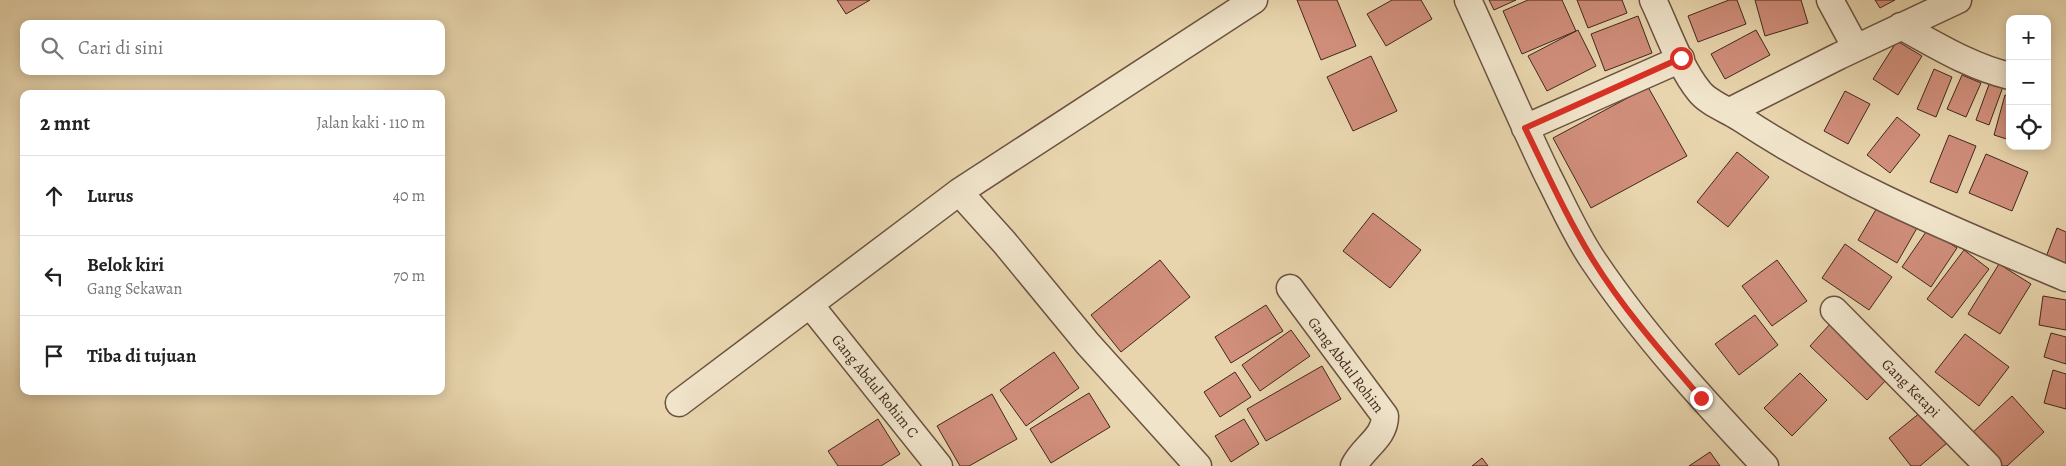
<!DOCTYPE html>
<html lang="id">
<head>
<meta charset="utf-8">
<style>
	:root { --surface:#fff; --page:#f2f2f2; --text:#222; --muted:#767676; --line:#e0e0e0 }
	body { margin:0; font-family:Alegreya,serif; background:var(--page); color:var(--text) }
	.controls { position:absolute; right:15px; top:15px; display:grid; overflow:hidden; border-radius:10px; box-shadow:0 2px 12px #0003 }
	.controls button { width:45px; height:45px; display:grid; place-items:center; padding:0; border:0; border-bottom:1px solid var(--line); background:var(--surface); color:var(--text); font:25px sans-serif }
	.stop { position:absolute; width:15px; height:15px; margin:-11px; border:4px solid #d93025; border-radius:50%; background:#fff }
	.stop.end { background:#d93025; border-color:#fff; box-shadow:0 1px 5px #0008 }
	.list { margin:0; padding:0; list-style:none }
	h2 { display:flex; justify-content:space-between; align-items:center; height:65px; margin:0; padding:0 20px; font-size:21px }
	h2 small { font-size:16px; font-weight:400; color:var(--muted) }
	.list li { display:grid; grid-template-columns:32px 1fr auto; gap:15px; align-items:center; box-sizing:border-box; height:80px; padding:0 20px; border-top:1px solid var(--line) }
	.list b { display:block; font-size:19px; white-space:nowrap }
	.list p { margin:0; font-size:16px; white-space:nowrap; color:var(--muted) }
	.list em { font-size:16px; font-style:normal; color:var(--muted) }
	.icon { flex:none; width:28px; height:28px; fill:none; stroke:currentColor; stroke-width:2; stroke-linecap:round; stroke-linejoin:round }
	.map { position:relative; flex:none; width:2066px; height:466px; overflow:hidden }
	.search { position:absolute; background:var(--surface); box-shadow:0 2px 12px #0003; left:20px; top:20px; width:425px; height:55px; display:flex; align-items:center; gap:12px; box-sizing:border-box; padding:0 18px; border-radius:10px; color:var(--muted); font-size:19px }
	.panel { position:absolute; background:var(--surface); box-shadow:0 2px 12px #0003; left:20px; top:90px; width:425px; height:305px; border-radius:10px }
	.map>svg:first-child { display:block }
</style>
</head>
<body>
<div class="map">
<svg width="2066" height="466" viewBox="0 0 2066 466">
	<rect width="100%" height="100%" fill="#e8d5ad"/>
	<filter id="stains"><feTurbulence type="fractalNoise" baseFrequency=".004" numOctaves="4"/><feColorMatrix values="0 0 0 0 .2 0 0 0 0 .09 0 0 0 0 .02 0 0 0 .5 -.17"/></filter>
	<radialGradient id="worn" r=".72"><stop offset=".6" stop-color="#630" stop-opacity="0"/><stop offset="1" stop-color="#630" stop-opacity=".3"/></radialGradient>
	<!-- building -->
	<path fill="#d08e7b" stroke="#42271e" d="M837,0H870L846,14Z
		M1297,0H1337L1356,46L1321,60Z
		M1392,0H1421L1432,19L1386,46L1367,14Z
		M1489,0H1516L1494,10Z
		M1528,0H1562L1576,31L1522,54L1503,11Z
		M1577,0H1622L1627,13L1588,28Z
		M1729,0H1737L1746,24L1698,42L1688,16Z
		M1755,0H1801L1808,23L1765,36Z
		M1875,0H1895L1880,8Z
		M1638,16L1652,53L1605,71L1591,34Z
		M1578,30L1596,66L1547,91L1528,56Z
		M1756,30L1770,55L1725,79L1711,54Z
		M1897,41L1922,56L1898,95L1873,79Z
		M1371,56L1397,111L1353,131L1327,77Z
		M1934,69L1952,77L1936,117L1917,109Z
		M1962,75L1981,83L1966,117L1947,109Z
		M1991,79L2004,84L1989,125L1976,120Z
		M1648,87L1687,156L1591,208L1553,138Z
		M1845,91L1870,104L1848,144L1824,131Z
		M2005,95L2010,96V140L1994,135Z
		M1897,117L1920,135L1890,173L1867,155Z
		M1949,135L1976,146L1957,193L1930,182Z
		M1737,152L1769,177L1728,227L1697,202Z
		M1986,154L2028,172L2012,211L1969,193Z
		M1878,206L1917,228L1897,263L1858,240Z
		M1373,213L1421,250L1390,288L1343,251Z
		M2057,228L2066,232V265L2046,257Z
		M1928,229L1957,248L1931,287L1902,267Z
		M1845,244L1892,277L1869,310L1822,278Z
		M1964,250L1989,269L1952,318L1927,299Z
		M1160,260L1190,297L1121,352L1091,315Z
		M1777,260L1807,301L1772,326L1742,286Z
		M1999,264L2031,284L2000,334L1968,314Z
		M2043,296L2066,300V330L2039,325Z
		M1266,305L1283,331L1231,363L1215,337Z
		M1755,315L1778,345L1739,375L1715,344Z
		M1831,323L1889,377L1867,400L1810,346Z
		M1291,330L1310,356L1260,391L1242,365Z
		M2051,333L2066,337V364L2044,357Z
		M1965,334L2009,367L1979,406L1935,372Z
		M1054,352L1079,388L1026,426L1000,390Z
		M1322,366L1341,399L1266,441L1247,409Z
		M2053,370L2066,374V409L2044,403Z
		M1235,372L1251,397L1220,417L1204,392Z
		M1800,373L1827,400L1792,436L1764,408Z
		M1089,393L1110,427L1051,463L1030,429Z
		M992,394L1017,439L969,466H960L937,426Z
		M2012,396L2044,432L2007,466H2000L1971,434Z
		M1921,412L1947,443L1920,466H1911L1889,438Z
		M878,419L900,454L881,466H838L828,451Z
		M1244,419L1259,444L1231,462L1215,436Z
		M1710,452L1720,466H1689Z
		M1482,458L1488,466H1472Z"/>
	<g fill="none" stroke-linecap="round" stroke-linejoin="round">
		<defs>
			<path id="street" d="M1468,0C1495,59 1520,118 1548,176C1563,205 1576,236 1595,263C1645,337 1704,401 1765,466
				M1653,0C1666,27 1680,68 1699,91C1708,103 1728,110 1740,118C1841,185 1955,231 2066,278
				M1830,0L1856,48
				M1901,26C1936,45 1971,67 2010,76
				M1730,111L1839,56L1958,0
				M1525,128L1681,59
				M959,192L1004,242L1088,344L1198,466
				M1290,288L1385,416C1385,438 1363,447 1354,466
				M811,306L939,466
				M1834,310L1988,466
				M679,403L959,192L1254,0"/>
		</defs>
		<!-- street casing -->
		<use href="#street" stroke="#6c5242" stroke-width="29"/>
		<!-- street -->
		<use href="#street" stroke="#f0e4ca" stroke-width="26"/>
	</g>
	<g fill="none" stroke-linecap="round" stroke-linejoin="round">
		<!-- route -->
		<path stroke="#d93025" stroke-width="6" d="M1681,58L1525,128C1547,173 1567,218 1593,260C1624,310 1663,354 1701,398"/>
	</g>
	<g text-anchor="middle" stroke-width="4" stroke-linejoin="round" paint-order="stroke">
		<!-- street labels -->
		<g font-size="15" fill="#42271e" stroke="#f0e4ca">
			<text transform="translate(1346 365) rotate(53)" y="5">Gang Abdul Rohim</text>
			<text transform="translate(875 386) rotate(51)" y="5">Gang Abdul Rohim C</text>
			<text transform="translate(1911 388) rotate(45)" y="5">Gang Ketapi</text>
		</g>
	</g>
	<rect width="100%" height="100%" filter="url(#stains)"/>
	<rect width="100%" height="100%" fill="url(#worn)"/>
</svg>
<div class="controls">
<button>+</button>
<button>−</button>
<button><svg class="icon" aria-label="locate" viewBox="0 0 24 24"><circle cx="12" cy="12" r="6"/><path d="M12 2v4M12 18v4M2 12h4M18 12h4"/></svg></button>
</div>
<div class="stop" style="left:1681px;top:58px"></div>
<div class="stop end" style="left:1701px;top:398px"></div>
<div class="search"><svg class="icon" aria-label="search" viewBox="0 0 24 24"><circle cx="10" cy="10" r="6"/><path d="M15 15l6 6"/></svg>Cari di sini</div>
<section class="panel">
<h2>2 mnt<small>Jalan kaki · 110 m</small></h2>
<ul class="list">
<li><svg class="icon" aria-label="ahead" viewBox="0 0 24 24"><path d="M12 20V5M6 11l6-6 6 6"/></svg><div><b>Lurus</b></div><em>40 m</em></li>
<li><svg class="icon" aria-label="left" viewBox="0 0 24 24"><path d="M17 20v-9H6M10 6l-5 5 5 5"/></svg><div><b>Belok kiri</b><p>Gang Sekawan</p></div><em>70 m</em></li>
<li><svg class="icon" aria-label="arrive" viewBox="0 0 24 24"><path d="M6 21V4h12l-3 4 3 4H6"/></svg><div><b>Tiba di tujuan</b></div></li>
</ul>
</section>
</div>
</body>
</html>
